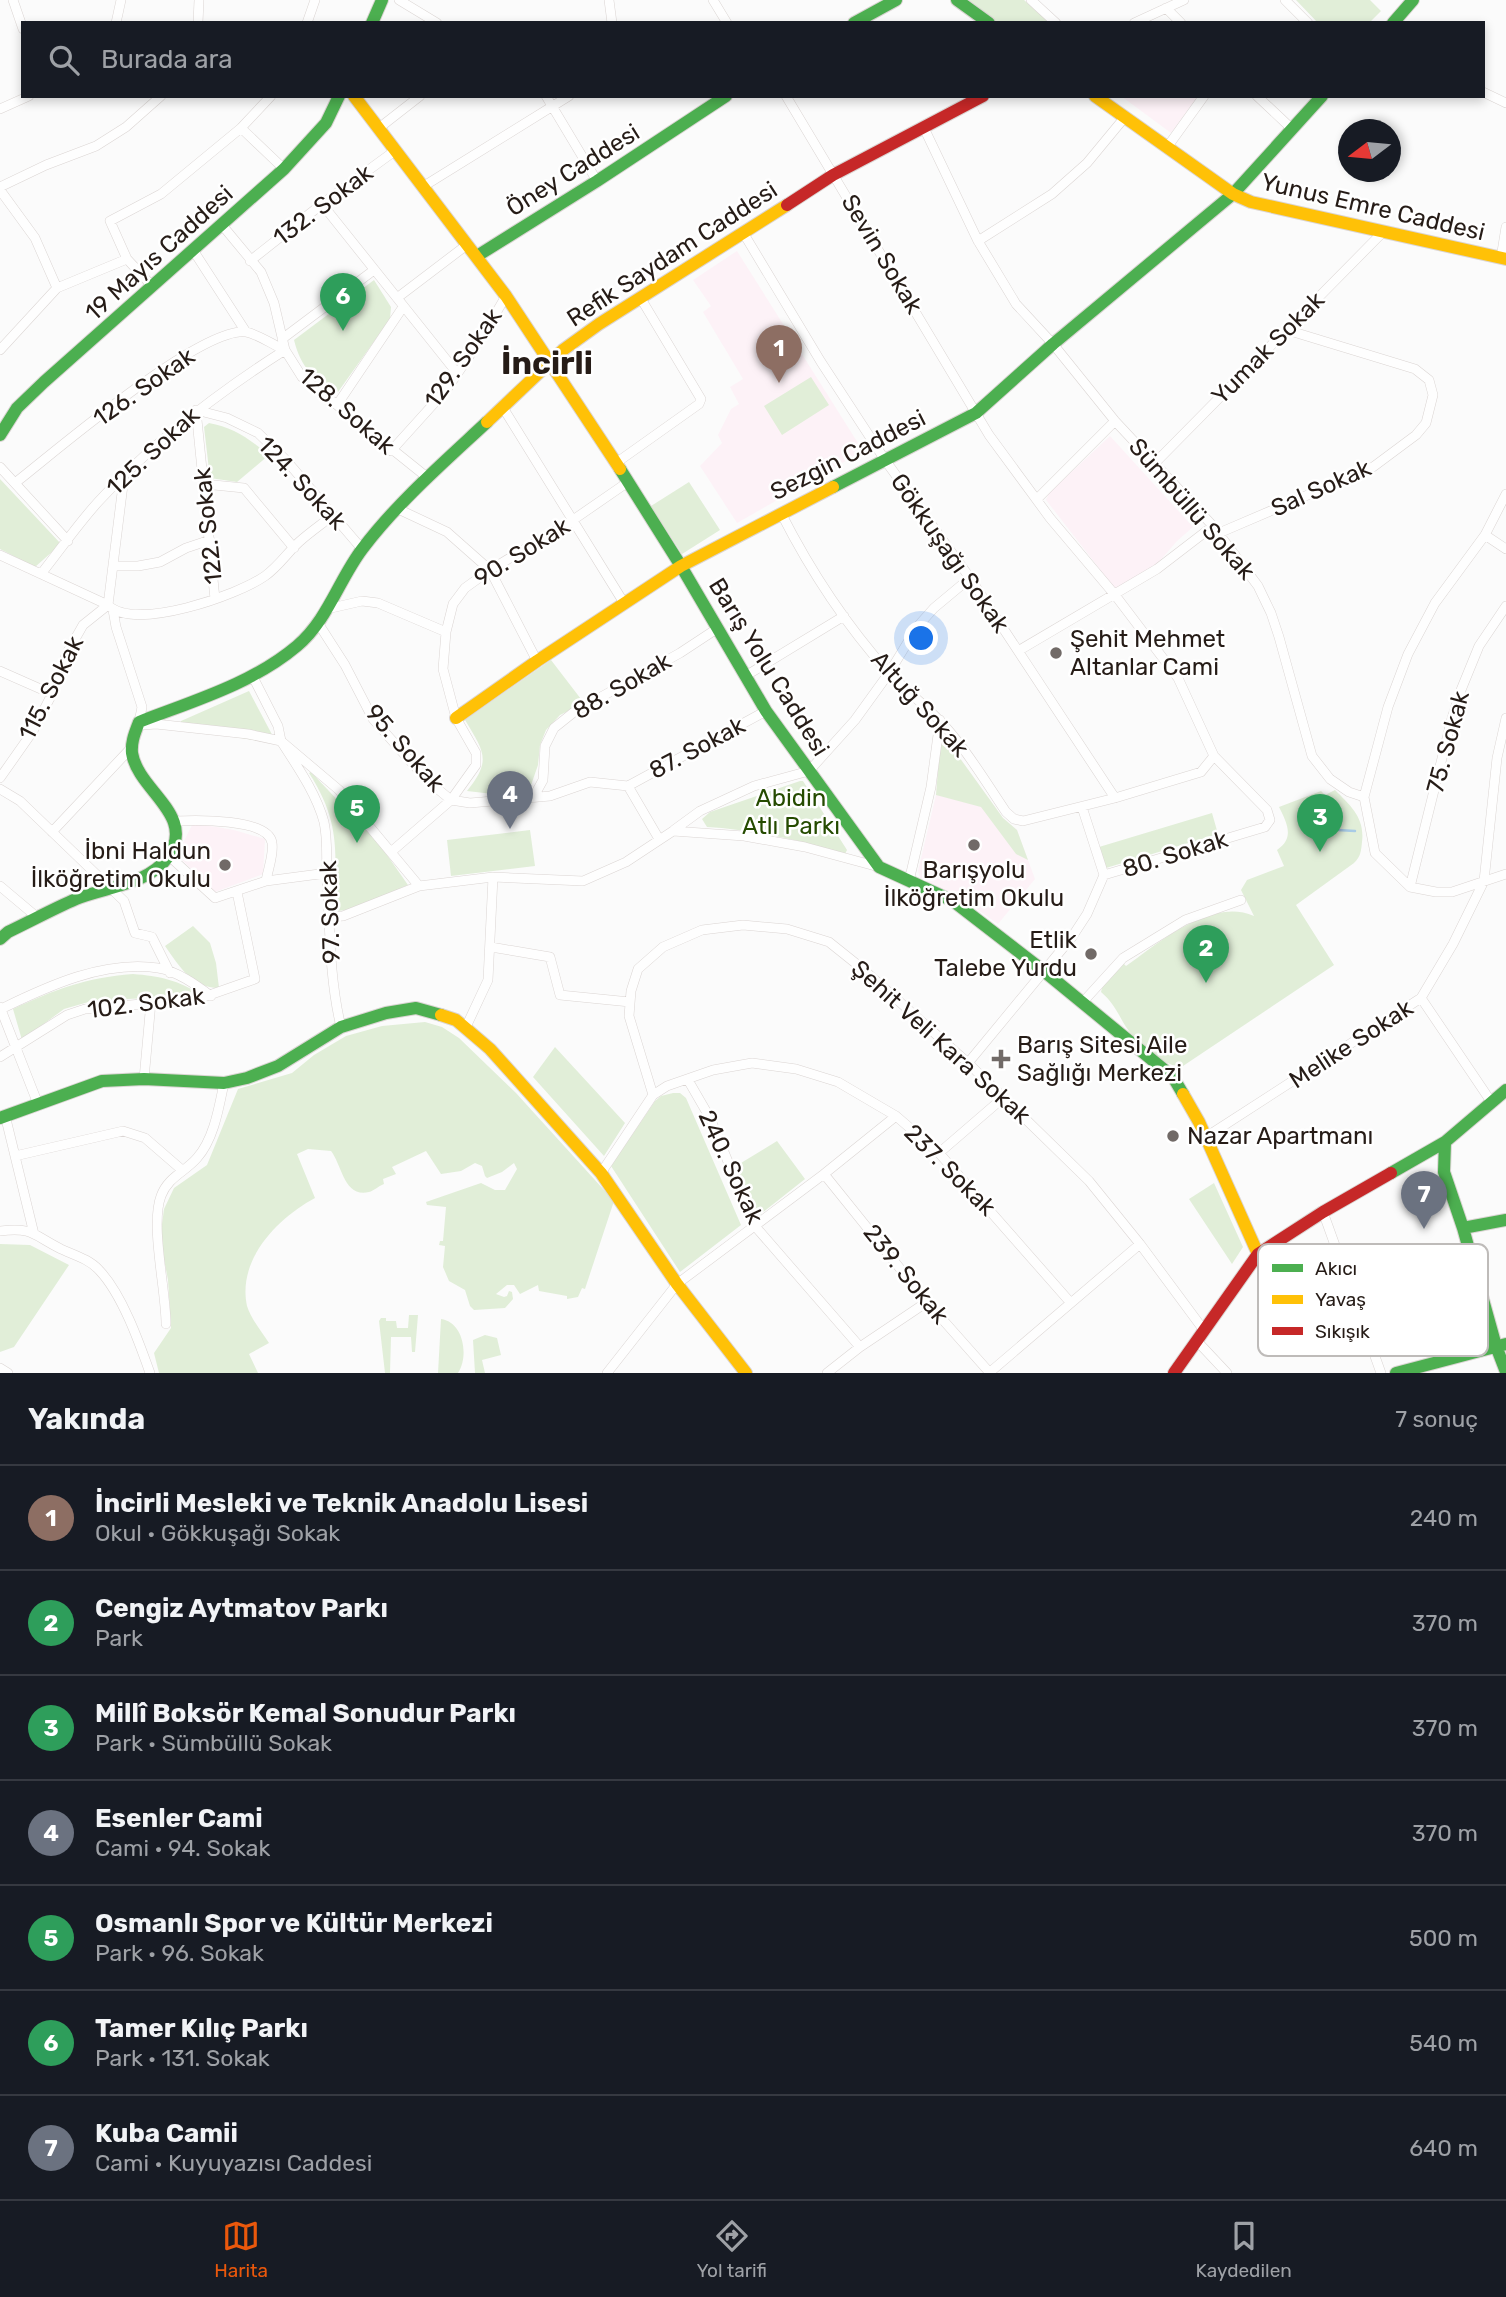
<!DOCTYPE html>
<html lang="tr">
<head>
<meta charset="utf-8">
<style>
	:root { --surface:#171b24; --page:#20242c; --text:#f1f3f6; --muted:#9ea1a6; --line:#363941; --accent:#ea580c }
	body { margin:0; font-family:Rubik,sans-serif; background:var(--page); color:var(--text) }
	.compass { position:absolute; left:1338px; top:119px; width:63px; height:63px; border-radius:50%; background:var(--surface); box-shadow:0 4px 10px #0003; rotate:254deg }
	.you { position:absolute; left:922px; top:639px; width:24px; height:24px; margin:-18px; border:5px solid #fff; border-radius:50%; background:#1a73e8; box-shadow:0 0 0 10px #1a73e833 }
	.badge { display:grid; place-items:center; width:46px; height:46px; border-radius:50%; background:var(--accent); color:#fff; font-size:23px; font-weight:700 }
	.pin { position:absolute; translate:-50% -58px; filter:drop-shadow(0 2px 4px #0008) }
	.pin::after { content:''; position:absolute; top:37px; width:24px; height:21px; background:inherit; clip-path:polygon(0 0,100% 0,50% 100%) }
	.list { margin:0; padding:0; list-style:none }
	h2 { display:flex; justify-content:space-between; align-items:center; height:91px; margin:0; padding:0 28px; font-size:30px }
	h2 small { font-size:23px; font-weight:400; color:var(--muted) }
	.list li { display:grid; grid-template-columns:46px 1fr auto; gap:21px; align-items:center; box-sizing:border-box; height:105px; padding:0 28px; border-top:2px solid var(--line) }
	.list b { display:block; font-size:26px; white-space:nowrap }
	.list p { margin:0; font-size:23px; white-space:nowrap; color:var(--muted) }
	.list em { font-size:23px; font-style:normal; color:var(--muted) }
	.icon { flex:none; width:38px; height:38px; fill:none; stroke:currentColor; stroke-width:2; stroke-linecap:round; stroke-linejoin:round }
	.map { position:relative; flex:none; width:1506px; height:1373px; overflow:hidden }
	.search { position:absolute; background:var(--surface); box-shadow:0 4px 10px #0003; left:21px; right:21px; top:21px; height:77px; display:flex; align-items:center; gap:18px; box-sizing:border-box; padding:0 24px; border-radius:0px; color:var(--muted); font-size:26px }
	.sheet { height:826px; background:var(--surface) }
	nav { display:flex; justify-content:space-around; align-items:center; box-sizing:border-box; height:98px; border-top:2px solid var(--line); background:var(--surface); font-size:19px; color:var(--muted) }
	nav a { display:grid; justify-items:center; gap:4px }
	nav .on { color:var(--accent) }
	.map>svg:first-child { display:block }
</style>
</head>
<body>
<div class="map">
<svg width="1506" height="1373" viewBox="0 0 1506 1373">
	<rect width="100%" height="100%" fill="#fbfbfb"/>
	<!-- education -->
	<path fill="#fdf2f7" d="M1121,96H1198L1171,133Z
		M737,251L863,451L737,523L700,466L722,443L718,435L731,409L739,404L730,387L743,379L703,312L711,306L693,280Z
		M1110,436L1193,527L1177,541L1158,563L1116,590L1046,500L1049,493Z
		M949,743L1003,818L1017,830L1035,879L998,924L961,898L920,878L918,871L936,795L940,745Z
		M193,823L234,830L265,839L263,874L215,892L177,855Z"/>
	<!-- green -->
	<path fill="#e1eed8" d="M960,0H1024L1050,23H993Z
		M1296,0H1370L1381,11L1369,23H1318Z
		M374,280L391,307L390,319L338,392C313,379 301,368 294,340Z
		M811,377L829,405L782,435L764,406Z
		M209,423C233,427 251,440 269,455L237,482L210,478L204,427Z
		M0,479L61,544L35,567L0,549Z
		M689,482L720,530L682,554L651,506Z
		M551,660L584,703L560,715L546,730L540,745L538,765L529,791L511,796L467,791C492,760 484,752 465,720Z
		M249,691L277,744L181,728V721Z
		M949,743L1003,818L1017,830L1028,860L1016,854L981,807L936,795L940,745Z
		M311,772L380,845L408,885C386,894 359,911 335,911C335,854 342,824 309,773Z
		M800,781H803L847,850L845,854C798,840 756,830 707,827L702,819L710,812Z
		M1335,790C1351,806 1365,818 1362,842C1361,851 1361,856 1354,863L1296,905L1334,965L1183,1066C1167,1070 1135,1041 1126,1027C1118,1014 1114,1003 1101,992L1103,984L1122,962L1126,966C1159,943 1211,897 1254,916L1241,890L1247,880L1284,866L1277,850C1295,838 1287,823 1279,807L1321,791L1325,795Z
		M1212,813L1218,834L1106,868L1099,847Z
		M530,830L535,866L451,876L447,840Z
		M193,926L210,943L216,963L219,988C192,988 179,966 165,946Z
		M133,974C159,976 179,980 201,995L92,1001L64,1009L22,1040L13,1009C56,989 85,978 133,974Z
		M425,1022L442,1027L459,1038L516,1093L614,1201L585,1289L582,1288L578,1297L567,1299V1296L539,1291L538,1285L520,1294L514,1285H507L496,1294L504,1297L507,1296L509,1291L512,1292L513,1299L505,1308L474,1310L470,1306L465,1290L449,1281L443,1267L445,1246L439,1245L440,1241H443L446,1207L427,1205L426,1202L481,1183L495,1190H505L517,1169L514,1163L502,1172L487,1178L485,1176L482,1166L475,1163L461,1171L441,1174L426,1151L392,1167L396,1174L383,1179L384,1184C378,1186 374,1191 369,1192C344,1198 342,1165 331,1151L308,1149L297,1154L315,1198C278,1218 237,1259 247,1306C251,1319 262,1332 269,1343L249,1354L258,1373H159L154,1353L171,1328L168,1280L160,1239L164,1209L174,1188L207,1165L238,1089L292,1073L314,1055L346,1036L382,1026Z
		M555,1047L625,1123L604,1156L533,1077Z
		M673,1093H680L686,1098L741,1225L680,1272L611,1166L655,1101L661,1096Z
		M777,1141L805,1179L757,1217L736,1166Z
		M1214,1183L1243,1247L1232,1264L1189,1199Z
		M0,1244L30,1245L69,1265L14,1347L0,1352Z
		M409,1315H418L415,1352H412L411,1337H391L390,1373H385L379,1321L381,1318H386V1321H396L397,1328H408Z
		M441,1319C464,1322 469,1357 458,1373H438Z
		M485,1335L497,1338L501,1355L482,1360L485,1373H475L473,1340Z"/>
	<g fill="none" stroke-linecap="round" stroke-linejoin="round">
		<!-- stream -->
		<path stroke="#a8cbe6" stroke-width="2.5" d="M1303,828L1355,831"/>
		<defs>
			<path id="street" d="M13,0L23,29
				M399,0L437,23
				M609,0L612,23
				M713,0L727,23
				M1031,0L1056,23
				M1285,0L1308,23
				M1166,8L1181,23
				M116,23L121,0
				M198,23L199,0
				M307,23L315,0
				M1134,23L1184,0
				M1483,92L1506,103
				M546,96L597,181
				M786,96L989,435L1050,518L1115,595L1178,678L1214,756L1267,810L1270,820L1265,827L1104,875L1087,914L1072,937L968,1063
				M1257,96L1291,128
				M0,109L29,96
				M241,128L284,169
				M379,128L420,96
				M924,128L978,241L1016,304L1053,344L1115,421L1213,526L1258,586L1271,613L1279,637L1312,756L1330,779L1349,792L1364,797L1375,853L1410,887L1436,892H1452L1506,874
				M1168,146L1204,96
				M424,186L569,96
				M0,187L46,165L96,146L126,127L161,96
				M0,190L35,238L57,288
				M322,204L457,373
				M222,225L261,272L274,303L285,350L302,377L428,478
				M744,234L821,362L885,460L970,578L1115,798
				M978,241L1052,194L1087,163L1125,117
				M193,250L246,332
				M1501,258L1506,227
				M250,261L322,204L396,150
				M153,287L127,259L110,221L161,194L241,128L271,96
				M397,298L468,244
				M282,339L374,270
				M0,350L57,288L127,259
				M337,405L403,307
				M502,406L624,603
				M391,451L447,389L480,340L506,296
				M616,463L692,409L699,404L701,399L640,297
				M1154,464L1382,233
				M0,467L68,541
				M124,477L108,605C135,632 238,595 265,576C279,566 287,553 299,542C310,532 322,524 333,515
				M15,483C56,451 200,327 246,332C258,334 273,345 285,350
				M204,484L244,488L294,548
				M1037,499L1115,421
				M398,509L447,532L490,570L537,661
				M781,513C810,570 846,625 889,673C910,695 935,712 954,737C973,760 989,787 1006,812L1014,819L1023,821L1115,798L1201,772L1214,756
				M1219,533L1373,467L1416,435L1426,423L1433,395L1429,380L1415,369L1287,330
				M1485,535L1506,549
				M0,555L108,605
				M114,566H138L160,562L186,548L210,540
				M41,574C60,550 78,524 98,502C153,442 216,394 285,350
				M215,599L196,410L227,418L258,433L285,459L362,549
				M327,609L362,601L378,603L446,632
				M113,610L116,627L142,707L139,722L143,725L156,724L248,734L281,741C297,766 316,793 324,822C328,840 326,858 327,876C330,927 329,977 341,1027
				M318,623L345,665L373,719L428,781L451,800L470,803L550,796L590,782L628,786L659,839
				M1018,651L1157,569L1213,526
				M0,671L52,694
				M747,675L844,616
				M253,677L278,726L281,741L339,790L419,886
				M0,778L33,731L52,694L66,655L83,625L108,605
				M628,786L766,711
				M0,789L20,801L124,901L135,933L152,937L170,973
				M1364,797L1388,707L1408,654L1435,603L1485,535L1506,494
				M533,798L543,780L545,746L554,728L574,712L680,653L718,628
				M1082,807L1104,875
				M175,821C193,820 269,818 272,843C274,854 268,869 266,881
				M674,830L700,811L754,786L809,771L855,720L889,673L917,627L934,608L970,578
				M52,832L131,748
				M391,852L451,800L476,765V753L456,718L443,669L446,632L453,604L465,588L490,570L573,520L628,482
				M169,856L215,898L266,881L327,873
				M909,881L931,787L940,720
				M0,886L38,918
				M1410,887L1452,718L1461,690L1479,646L1506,606
				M330,917L343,916L419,886L493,877L583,881L626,862L673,831L744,836L805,847L879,867
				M491,947L550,957L560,995L630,1002
				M1421,998L1492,1103
				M1082,1003L1123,958L1185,920L1241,900
				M0,1007L38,1104
				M1,1009C48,986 104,960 158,968C177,971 196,985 211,996
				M466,1027L488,980L493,877
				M0,1057L67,1015L85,1009L198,999L255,979L237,892
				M144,1079L151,1002
				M688,1080L710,1118L754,1225L860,1347
				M653,1095L629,1016L631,991L638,969L663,947L702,930L743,925L787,929L829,942L864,970L968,1063L1089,1181L1140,1244L1203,1329
				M5,1115L34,1234
				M1206,1137L1421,998L1453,944L1484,881L1497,758L1506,718
				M939,1153L1004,1097
				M15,1156L123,1131L145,1138L182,1170
				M601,1173L653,1095L667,1086L713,1070L752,1063L796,1069L838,1082L896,1116L939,1153L1070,1302
				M824,1174L927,1302L990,1373
				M1323,1212L1381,1373
				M0,1231C33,1227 33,1235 61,1249C74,1255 89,1259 99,1270C122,1294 139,1342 150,1373
				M166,1324C166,1290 150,1225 161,1196C168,1177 185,1172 197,1158C214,1139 219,1107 224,1083
				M1196,1340L1227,1373
				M0,1368L8,1373
				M607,1373L677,1284L824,1174L896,1116
				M827,1373L860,1347L927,1302
				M989,1373L1140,1244"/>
			<path id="fast" d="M957,0L989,23
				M372,23L382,0
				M854,23L896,0
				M1393,23L1413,0
				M477,256L597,181L726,96
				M0,435L17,408L44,382L284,169L326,123L339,96
				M620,469L681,566L766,711L879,867L953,901L1045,972L1173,1077L1183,1094
				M833,487L976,413L1053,344L1233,194L1322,96
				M0,939L8,932C31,921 53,909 76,899C105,887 148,885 168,857C197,815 138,791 132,753C131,741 135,733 139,722C193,701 252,684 297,646C328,620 339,579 363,548C398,502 444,462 487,422
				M0,1118L102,1081L144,1079L224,1083L247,1078L278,1066L341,1027L386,1013L416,1008L441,1015
				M1445,1142L1444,1172L1463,1228L1496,1346L1506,1372
				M1391,1173L1445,1142L1506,1090
				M1463,1228L1506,1220
				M1396,1373L1506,1344"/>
			<path id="slow" d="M354,96L506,296L620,469
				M1095,96L1233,194L1251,202L1506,259
				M487,422L563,350L599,324L787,205
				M456,718L537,661L681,566L833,487
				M441,1015L456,1020L490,1049L601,1173L677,1284L746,1373
				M1183,1094L1199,1122L1258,1254"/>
			<path id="jam" d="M787,205L833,175L983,96
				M1174,1373L1258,1254L1323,1212L1391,1173"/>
		</defs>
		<!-- street casing -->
		<use href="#street" stroke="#dbd5d3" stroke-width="10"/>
		<!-- fast casing -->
		<use href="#fast" stroke="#dbd5d3" stroke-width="14"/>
		<!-- slow casing -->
		<use href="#slow" stroke="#dbd5d3" stroke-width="14"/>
		<!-- jam casing -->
		<use href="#jam" stroke="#dbd5d3" stroke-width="14"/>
		<!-- street -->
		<use href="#street" stroke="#fefefe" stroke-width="9"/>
		<!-- fast -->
		<use href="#fast" stroke="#4caf50" stroke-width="12"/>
		<!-- slow -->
		<use href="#slow" stroke="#ffc107" stroke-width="12"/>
		<!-- jam -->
		<use href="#jam" stroke="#c62828" stroke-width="12"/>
	</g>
	<!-- markers -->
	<g fill="#716a67" stroke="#fff" stroke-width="2.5">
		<circle cx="1056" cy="653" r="7"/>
		<circle cx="974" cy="845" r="7"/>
		<circle cx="225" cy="865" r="7"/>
		<circle cx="1091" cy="954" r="7"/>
		<path d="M997.5 1048.5h7v7h7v7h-7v7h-7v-7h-7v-7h7z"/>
		<circle cx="1173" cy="1136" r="7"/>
	</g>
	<g text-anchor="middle" stroke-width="5" stroke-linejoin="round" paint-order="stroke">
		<!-- street labels -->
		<g font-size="24" fill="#261c17" stroke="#fff">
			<text transform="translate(573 170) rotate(-32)" y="8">Öney Caddesi</text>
			<text transform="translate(323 205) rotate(-37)" y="8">132. Sokak</text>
			<text transform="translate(1373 207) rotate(13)" y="8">Yunus Emre Caddesi</text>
			<text transform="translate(159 253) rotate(-42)" y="8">19 Mayıs Caddesi</text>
			<text transform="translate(672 254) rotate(-33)" y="8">Refik Saydam Caddesi</text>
			<text transform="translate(882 254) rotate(59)" y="8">Sevin Sokak</text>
			<text transform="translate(1268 348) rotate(-45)" y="8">Yumak Sokak</text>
			<text transform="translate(463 358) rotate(-55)" y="8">129. Sokak</text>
			<text transform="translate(144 387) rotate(-35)" y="8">126. Sokak</text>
			<text transform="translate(347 411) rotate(41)" y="8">128. Sokak</text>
			<text transform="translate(153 451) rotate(-43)" y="8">125. Sokak</text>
			<text transform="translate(848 455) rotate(-27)" y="8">Sezgin Caddesi</text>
			<text transform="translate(302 483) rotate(47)" y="8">124. Sokak</text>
			<text transform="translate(1321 488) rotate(-24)" y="8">Sal Sokak</text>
			<text transform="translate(1192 509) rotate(49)" y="8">Sümbüllü Sokak</text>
			<text transform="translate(208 526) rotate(-96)" y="8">122. Sokak</text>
			<text transform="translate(522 552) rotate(-32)" y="8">90. Sokak</text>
			<text transform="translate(950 553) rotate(55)" y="8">Gökkuşağı Sokak</text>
			<text transform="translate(769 667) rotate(58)" y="8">Barış Yolu Caddesi</text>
			<text transform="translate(622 686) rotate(-30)" y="8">88. Sokak</text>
			<text transform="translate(51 688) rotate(-63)" y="8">115. Sokak</text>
			<text transform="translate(920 704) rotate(48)" y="8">Altuğ Sokak</text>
			<text transform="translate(1448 742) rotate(-75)" y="8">75. Sokak</text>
			<text transform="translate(405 748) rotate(49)" y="8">95. Sokak</text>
			<text transform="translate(697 748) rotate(-28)" y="8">87. Sokak</text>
			<text transform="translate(1175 854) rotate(-17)" y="8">80. Sokak</text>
			<text transform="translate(330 912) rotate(-92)" y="8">97. Sokak</text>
			<text transform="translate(146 1003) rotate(-7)" y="8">102. Sokak</text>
			<text transform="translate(941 1042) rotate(42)" y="8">Şehit Veli Kara Sokak</text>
			<text transform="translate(1351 1044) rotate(-33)" y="8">Melike Sokak</text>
			<text transform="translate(731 1167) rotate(65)" y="8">240. Sokak</text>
			<text transform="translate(950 1170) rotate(45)" y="8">237. Sokak</text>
			<text transform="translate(906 1274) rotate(51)" y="8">239. Sokak</text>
		</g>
		<!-- poi labels -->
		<g font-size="24" fill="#261c17" stroke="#fff" text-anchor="start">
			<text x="1070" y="647">Şehit Mehmet<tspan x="1070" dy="28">Altanlar Cami</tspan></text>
			<text x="211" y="859" text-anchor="end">İbni Haldun<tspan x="211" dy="28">İlköğretim Okulu</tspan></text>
			<text x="974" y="878" text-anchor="middle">Barışyolu<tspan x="974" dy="28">İlköğretim Okulu</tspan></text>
			<text x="1077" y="948" text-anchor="end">Etlik<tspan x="1077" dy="28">Talebe Yurdu</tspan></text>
			<text x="1017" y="1053">Barış Sitesi Aile<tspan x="1017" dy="28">Sağlığı Merkezi</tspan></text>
			<text x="1187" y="1144">Nazar Apartmanı</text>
		</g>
		<!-- park labels -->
		<g font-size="24" fill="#254b00" stroke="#fff">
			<text x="791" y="806">Abidin<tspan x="791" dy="28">Atlı Parkı</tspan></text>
		</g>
		<!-- district labels -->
		<g font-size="32" font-weight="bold" fill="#261c17" stroke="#fff">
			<text x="547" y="374">İncirli</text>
		</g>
	</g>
	<!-- legend -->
	<rect x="1258" y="1244" width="230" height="112" rx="10" fill="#fff" stroke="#bebbb9" stroke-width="2"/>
	<rect x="1272" y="1264" width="31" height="8" fill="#4caf50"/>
	<rect x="1272" y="1295" width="31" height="9" fill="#ffc107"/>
	<rect x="1272" y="1327" width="31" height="8" fill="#c62828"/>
	<g font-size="19" fill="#261c17">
		<text x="1315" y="1275">Akıcı</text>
		<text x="1315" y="1306">Yavaş</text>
		<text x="1315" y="1338">Sıkışık</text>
	</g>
</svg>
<svg class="compass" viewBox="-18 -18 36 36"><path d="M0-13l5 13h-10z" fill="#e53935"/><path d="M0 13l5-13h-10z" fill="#9ea1a6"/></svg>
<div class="you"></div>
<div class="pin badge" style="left:779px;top:383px;background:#8d6e63">1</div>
<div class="pin badge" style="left:1206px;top:983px;background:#2e9e5b">2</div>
<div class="pin badge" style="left:1320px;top:852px;background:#2e9e5b">3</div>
<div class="pin badge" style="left:510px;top:829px;background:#6b7280">4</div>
<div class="pin badge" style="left:357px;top:843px;background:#2e9e5b">5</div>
<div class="pin badge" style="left:343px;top:331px;background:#2e9e5b">6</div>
<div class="pin badge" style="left:1424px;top:1229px;background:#6b7280">7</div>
<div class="search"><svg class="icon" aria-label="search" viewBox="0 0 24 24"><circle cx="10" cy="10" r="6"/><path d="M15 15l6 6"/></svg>Burada ara</div>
</div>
<section class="sheet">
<h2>Yakında<small>7 sonuç</small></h2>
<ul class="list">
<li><span class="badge" style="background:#8d6e63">1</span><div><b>İncirli Mesleki ve Teknik Anadolu Lisesi</b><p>Okul · Gökkuşağı Sokak</p></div><em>240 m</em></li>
<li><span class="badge" style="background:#2e9e5b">2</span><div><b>Cengiz Aytmatov Parkı</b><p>Park</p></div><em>370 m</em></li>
<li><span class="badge" style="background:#2e9e5b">3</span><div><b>Millî Boksör Kemal Sonudur Parkı</b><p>Park · Sümbüllü Sokak</p></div><em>370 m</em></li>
<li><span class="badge" style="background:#6b7280">4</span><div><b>Esenler Cami</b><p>Cami · 94. Sokak</p></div><em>370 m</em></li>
<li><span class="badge" style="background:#2e9e5b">5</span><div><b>Osmanlı Spor ve Kültür Merkezi</b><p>Park · 96. Sokak</p></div><em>500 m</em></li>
<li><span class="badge" style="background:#2e9e5b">6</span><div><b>Tamer Kılıç Parkı</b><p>Park · 131. Sokak</p></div><em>540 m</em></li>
<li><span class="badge" style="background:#6b7280">7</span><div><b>Kuba Camii</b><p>Cami · Kuyuyazısı Caddesi</p></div><em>640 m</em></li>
</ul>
</section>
<nav>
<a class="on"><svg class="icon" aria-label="map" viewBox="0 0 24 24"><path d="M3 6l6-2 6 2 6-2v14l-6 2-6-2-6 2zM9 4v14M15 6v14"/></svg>Harita</a>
<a><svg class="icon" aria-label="directions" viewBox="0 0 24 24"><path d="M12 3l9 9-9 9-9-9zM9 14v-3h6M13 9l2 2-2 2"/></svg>Yol tarifi</a>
<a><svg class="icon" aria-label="saved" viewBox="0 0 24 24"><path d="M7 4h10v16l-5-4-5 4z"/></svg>Kaydedilen</a>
</nav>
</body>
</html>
